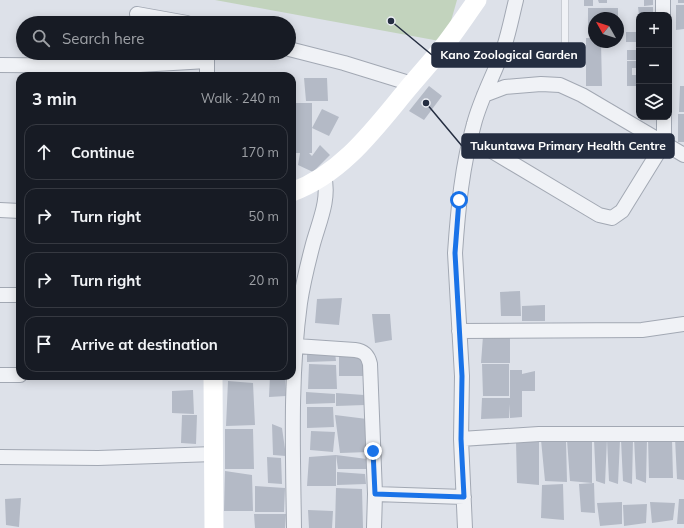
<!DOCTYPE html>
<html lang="en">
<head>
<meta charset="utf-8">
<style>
	:root { --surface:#171b24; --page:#20242c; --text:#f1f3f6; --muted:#9ea1a6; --line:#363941 }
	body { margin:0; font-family:Mulish,sans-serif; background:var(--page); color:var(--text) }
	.controls { position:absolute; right:12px; top:12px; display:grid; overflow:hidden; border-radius:8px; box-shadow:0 2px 10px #0003 }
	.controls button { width:36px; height:36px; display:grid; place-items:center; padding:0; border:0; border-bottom:1px solid var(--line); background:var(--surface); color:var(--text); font:20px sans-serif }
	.compass { position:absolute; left:588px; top:12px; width:36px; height:36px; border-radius:50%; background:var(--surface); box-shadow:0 2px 10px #0003; rotate:309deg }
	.stop { position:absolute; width:12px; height:12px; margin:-9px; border:3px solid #1a73e8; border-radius:50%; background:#fff }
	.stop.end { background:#1a73e8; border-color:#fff; box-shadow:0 1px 4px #0008 }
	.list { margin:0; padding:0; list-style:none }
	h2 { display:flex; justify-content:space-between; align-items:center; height:52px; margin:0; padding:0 16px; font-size:17px }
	h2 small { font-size:13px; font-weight:400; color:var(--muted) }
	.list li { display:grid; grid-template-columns:26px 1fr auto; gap:12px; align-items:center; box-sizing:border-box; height:56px; margin:0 8px 8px; padding:0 8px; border:1px solid var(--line); border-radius:12px }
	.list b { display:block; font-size:15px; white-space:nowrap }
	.list em { font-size:13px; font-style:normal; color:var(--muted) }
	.icon { flex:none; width:22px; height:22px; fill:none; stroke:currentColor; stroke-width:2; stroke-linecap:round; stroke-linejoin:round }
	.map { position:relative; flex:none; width:684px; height:528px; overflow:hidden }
	.search { position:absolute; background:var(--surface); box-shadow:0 2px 10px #0003; left:16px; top:16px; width:280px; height:44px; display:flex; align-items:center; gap:10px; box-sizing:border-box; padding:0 14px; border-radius:22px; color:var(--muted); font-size:15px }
	.panel { position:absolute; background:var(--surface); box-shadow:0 2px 10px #0003; left:16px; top:72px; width:280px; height:308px; border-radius:12px }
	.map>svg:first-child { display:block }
</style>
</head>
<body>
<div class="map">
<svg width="684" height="528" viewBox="0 0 684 528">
	<rect width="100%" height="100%" fill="#dde1e9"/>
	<!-- green -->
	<path fill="#c2d3bd" d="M215,0H457L445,42Z"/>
	<!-- building -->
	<path fill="#b4bac6" d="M584,0H593V6H584Z
		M598,0H607V3H599Z
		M644,0H653V5L644,6Z
		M678,0H684V3H678Z
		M676,5H684V29L676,30Z
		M638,7H653V15H639Z
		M588,8H618V18L596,17L594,18V34H588Z
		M626,32H638V42H626Z
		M586,38H594V42H601L602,86H586Z
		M627,50H639V60H627Z
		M627,61H639V68H632V75H639V86H627Z
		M304,78H327L328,101H306Z
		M429,86L442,96L424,120L409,111Z
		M680,86H684V112H679Z
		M296,103H312V128L322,109L339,117L329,136L312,128V153H309L312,156L320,145L330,155L313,172L298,165L300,153H296Z
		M678,114H684V142H678Z
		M520,291L521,316H501L500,292Z
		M342,298L339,325L315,323L317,299Z
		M545,305V321H522V306Z
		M372,314H390L392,340L375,343Z
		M483,336H510V363H481Z
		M307,349L335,352L336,361L307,362Z
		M339,352L365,354L367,376H339Z
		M309,364L336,365L337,389H308Z
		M482,364H509V396H483Z
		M510,370H522V374L535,371V391H522V417L510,418V404L509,418L481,419L482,398H510Z
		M270,376H285L286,396L269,397Z
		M228,381L253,383L255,425L226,426Z
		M193,390L194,414L172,413V391Z
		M306,392L335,394V403L306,404Z
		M336,393L364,395L365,405L336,406Z
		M307,407H333L334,427L307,428Z
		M182,415H197L196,444L181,443Z
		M335,415L367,419L369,452L340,453Z
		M272,424L282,428L286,456L273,455Z
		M225,429H253L254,469H225Z
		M311,431L335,432L333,452L310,450Z
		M539,438V485L517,483L516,441Z
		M634,438H647L646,483L636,479Z
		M648,438L672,439L673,478H649Z
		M675,438H684V480L677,479Z
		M607,439L605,484L596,481L594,440Z
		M633,439L632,484L623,481L621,440Z
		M541,440H566L567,482L545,481Z
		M567,440H592V483L570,481Z
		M607,440H620L618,484L609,481Z
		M336,455V486H307L309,457Z
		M336,455L367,459V469H338Z
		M267,457L281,458L282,484L268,483Z
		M225,471L252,475L253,511H224Z
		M337,472L365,474L366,484L337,485Z
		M594,483L595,513L581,512L579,484Z
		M563,484L564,520L541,518L542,485Z
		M255,486L285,488L284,512H255Z
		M336,488L362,489L363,528H335Z
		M21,498L19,527L6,525L5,499Z
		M679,499H684V524H677Z
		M622,502V524L600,526L597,503Z
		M650,502L675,503L673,520L652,523Z
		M647,504L646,523L624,526L623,505Z
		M308,510L333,511L332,528H309Z
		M254,514H286L285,528H255Z"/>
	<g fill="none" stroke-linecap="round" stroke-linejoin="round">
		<defs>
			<path id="lane" d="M565,57V0"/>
			<path id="street" d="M663,0V15
				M137,14L187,23
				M289,49L344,63L412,84
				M0,65L122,66L207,61
				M207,76V53
				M484,95L505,87L541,84L560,85L582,95L684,155
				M470,138L599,215L612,218L622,211L664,143V117
				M0,210L20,211
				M0,295H20
				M459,331L642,330L684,324
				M296,346L355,350C364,351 368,355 370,364L375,494L374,528
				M0,375H20
				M461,439L539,434H684
				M0,457L98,458L214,454
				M375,494L464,497
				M294,528C293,453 290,377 300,303C303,283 308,263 313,244C319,222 330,199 324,176
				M465,528L461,439L462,376L455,253C458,209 462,166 474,124C481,97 495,73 504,47C509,32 512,16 516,0"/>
		</defs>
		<!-- lane casing -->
		<use href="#lane" stroke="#a2a8b3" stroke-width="8"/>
		<!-- street casing -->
		<use href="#street" stroke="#a2a8b3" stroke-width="16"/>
		<!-- lane -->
		<use href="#lane" stroke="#f0f2f6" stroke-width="7"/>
		<!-- street -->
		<use href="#street" stroke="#f0f2f6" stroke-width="14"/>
		<!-- secondary -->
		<path stroke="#fff" stroke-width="19" d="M292,192C341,174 373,131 405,92C419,75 434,59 447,42C457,29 467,14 477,0
			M213,376L214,528"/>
	</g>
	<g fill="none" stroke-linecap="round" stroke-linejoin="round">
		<!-- route -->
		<path stroke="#1a73e8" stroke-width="5" d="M373,451L375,494L464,497L461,439L462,376L455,253L459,200"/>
	</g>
	<!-- callouts -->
	<path fill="none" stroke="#252e41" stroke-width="1.5" d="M391 21L432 55M426 103L462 146"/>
	<g fill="#252e41" stroke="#edf0f6" stroke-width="1.5">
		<circle cx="391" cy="21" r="4"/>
		<circle cx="426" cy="103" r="4"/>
	</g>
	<g fill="#252e41" stroke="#252e41" stroke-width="1.5">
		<rect x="432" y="43" width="153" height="24" rx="4"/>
		<rect x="462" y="134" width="212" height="24" rx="4"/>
	</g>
	<g font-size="12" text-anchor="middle" font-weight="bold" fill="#fff">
		<text x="509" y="59">Kano Zoological Garden</text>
		<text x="568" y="150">Tukuntawa Primary Health Centre</text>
	</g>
</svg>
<div class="controls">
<button>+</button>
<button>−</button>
<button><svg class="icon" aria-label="layers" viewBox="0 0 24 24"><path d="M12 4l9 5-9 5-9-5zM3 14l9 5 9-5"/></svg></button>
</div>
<svg class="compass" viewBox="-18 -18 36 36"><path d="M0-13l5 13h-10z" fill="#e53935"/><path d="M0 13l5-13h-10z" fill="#9ea1a6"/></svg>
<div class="stop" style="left:459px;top:200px"></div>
<div class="stop end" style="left:373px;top:451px"></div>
<div class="search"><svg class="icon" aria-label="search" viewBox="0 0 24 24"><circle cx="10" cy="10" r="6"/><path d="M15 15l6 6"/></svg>Search here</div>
<section class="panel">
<h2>3 min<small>Walk · 240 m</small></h2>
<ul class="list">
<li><svg class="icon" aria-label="ahead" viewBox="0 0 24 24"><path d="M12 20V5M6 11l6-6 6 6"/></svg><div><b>Continue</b></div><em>170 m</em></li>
<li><svg class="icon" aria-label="right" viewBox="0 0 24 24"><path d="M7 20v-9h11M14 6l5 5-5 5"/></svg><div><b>Turn right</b></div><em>50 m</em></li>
<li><svg class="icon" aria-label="right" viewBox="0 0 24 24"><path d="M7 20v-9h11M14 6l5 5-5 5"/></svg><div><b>Turn right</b></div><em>20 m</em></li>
<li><svg class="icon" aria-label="arrive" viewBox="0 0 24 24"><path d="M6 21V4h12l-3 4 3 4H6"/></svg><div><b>Arrive at destination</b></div></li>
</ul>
</section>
</div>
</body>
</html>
